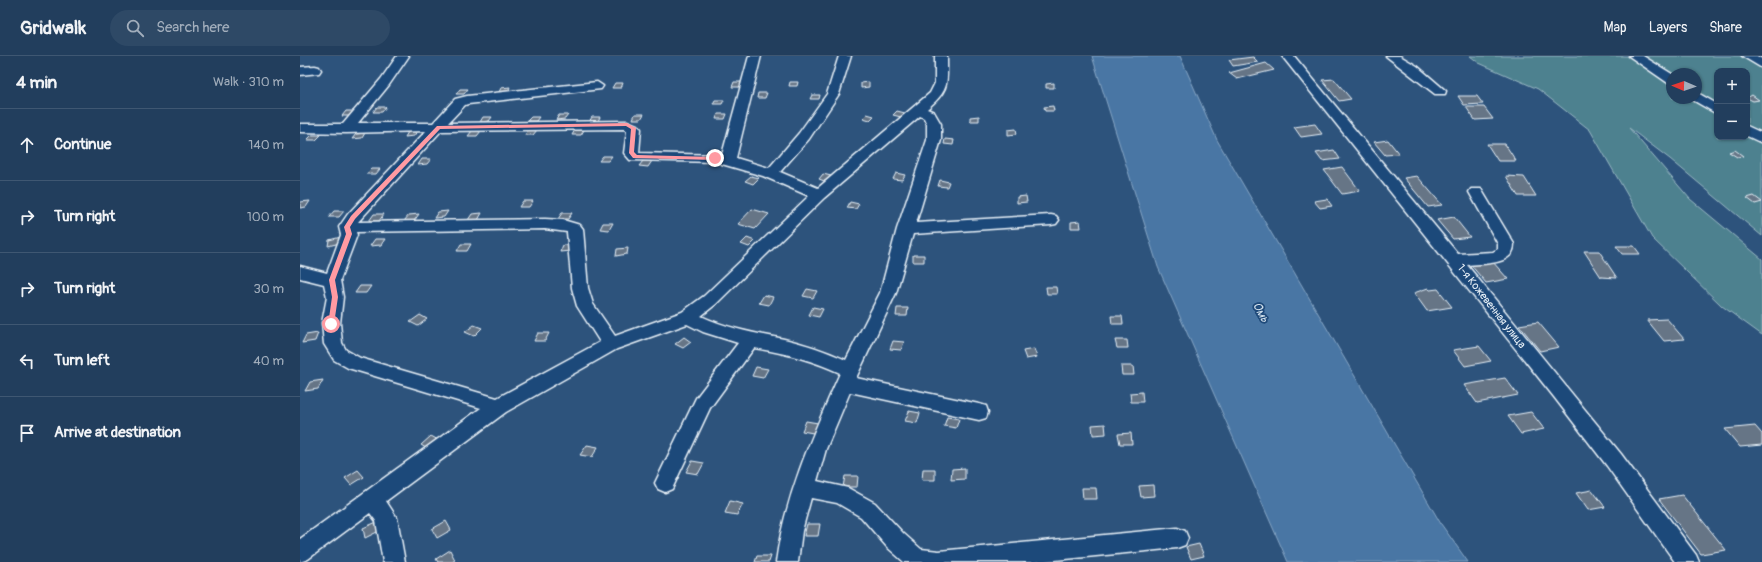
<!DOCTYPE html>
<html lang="en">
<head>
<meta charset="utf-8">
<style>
	:root { --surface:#223e5d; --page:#2e4966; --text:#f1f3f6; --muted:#a2aebc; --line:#3f5772 }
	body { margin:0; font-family:Pangolin,sans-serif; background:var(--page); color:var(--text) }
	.controls { position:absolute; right:12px; top:12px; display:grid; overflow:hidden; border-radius:8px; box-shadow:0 1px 3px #0004 }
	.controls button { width:36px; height:36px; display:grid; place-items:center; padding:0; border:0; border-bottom:1px solid var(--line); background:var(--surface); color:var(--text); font:20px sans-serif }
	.compass { position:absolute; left:1366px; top:12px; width:36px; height:36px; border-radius:50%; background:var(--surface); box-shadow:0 1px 3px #0004; rotate:272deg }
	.stop { position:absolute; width:12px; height:12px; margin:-9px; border:3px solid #ff9aa2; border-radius:50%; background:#fff }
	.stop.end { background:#ff9aa2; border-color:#fff; box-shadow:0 1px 4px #0008 }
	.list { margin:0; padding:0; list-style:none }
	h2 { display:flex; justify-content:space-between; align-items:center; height:52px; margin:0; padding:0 16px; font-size:17px }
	h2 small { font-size:13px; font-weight:400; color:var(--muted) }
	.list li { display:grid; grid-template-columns:26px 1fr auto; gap:12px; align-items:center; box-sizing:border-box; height:72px; padding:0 16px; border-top:1px solid var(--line) }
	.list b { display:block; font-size:15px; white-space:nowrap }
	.list em { font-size:13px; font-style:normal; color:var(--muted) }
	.icon { flex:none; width:22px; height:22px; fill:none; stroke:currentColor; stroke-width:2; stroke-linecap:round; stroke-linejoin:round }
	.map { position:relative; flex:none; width:1462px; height:506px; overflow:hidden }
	header { display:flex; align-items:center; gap:24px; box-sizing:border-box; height:56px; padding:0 20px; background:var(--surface); border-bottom:1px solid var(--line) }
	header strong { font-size:19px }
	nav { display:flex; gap:22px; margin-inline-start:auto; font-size:14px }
	.search { width:280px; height:36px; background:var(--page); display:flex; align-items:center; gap:10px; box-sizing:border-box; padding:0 14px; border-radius:22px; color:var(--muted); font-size:15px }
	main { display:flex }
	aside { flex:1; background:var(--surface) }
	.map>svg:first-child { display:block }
</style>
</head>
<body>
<header>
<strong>Gridwalk</strong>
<div class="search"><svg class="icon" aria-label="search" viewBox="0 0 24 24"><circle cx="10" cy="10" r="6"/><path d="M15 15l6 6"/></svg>Search here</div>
<nav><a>Map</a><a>Layers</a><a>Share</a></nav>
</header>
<main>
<aside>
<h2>4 min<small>Walk · 310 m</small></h2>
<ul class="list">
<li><svg class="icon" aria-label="ahead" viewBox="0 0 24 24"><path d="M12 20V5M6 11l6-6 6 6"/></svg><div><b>Continue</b></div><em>140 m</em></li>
<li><svg class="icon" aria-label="right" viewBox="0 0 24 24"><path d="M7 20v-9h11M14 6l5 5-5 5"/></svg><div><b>Turn right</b></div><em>100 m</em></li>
<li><svg class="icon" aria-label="right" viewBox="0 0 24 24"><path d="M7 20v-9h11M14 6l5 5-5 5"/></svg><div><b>Turn right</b></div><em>30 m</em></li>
<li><svg class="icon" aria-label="left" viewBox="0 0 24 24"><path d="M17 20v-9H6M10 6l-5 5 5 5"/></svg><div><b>Turn left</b></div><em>40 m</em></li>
<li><svg class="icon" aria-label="arrive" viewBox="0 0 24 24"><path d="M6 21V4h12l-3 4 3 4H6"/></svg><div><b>Arrive at destination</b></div></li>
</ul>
</aside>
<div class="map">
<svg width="1462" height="506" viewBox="0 0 1462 506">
	<rect width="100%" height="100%" fill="#2d537c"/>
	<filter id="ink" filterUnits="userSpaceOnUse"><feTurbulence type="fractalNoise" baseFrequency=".025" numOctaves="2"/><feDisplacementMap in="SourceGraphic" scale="8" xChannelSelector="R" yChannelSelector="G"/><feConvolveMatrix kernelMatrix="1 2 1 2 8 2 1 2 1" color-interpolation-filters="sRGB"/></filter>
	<g filter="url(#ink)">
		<!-- green -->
		<path fill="#4d818f" stroke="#9ab9c4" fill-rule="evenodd" d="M1170,0H1443L1462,11V180L1370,103L1329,72L1390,143L1462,203V279L1422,250L1352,182L1290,74L1238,33L1179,7ZM1417,15H1447V81H1417ZM1372,18H1396V42H1372Z"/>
		<!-- water -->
		<path fill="#4876a4" stroke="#88a7c6" d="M792,0H880L917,84L1141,468L1168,506H988L858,211Z"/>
		<!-- building -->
		<path fill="#667586" stroke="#e8f1f8" d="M953,1L958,6L933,10L929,4Z
			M966,7L974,14L937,23L929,17Z
			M1034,23L1051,43L1039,45L1022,24Z
			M434,26H442L440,31H432Z
			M490,26H498L497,30H489Z
			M569,26V31L561,32V27Z
			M315,27H323L321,32H312Z
			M754,27V32H746V28Z
			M210,31L208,35L199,36L201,32Z
			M160,33H168L164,38H156Z
			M458,37H467L465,42H457Z
			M512,39H520L519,43H510Z
			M1452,39L1459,44L1453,45L1447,42Z
			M1158,40H1177L1183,48L1164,49Z
			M415,44H424L422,48H413Z
			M753,50L754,55H745L744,51Z
			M77,51H86L82,56H73Z
			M1166,51H1184L1193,63L1175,64Z
			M46,55H55L51,60H42Z
			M597,55L605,57L601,61L593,59Z
			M335,58H344L341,63H333Z
			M418,58H427L425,63H416Z
			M567,58L574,60L570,64L563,62Z
			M259,59H268L265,63L256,64Z
			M679,60V65H670V61Z
			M183,61H192L189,65L180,66Z
			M231,61H239L236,65H227Z
			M292,61H300L298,65L289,66Z
			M1015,68L1022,78L1001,81L994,71Z
			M716,73L717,78L708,79V74Z
			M228,74H237L233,79H225Z
			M275,74H284L281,79H272Z
			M117,75L114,80L105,81L108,76Z
			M172,75H181L177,80H168Z
			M65,77L62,82L52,83L56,78Z
			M12,79H21L16,84H7Z
			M645,83L654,84L653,89L644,88Z
			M1088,84L1099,98L1085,99L1074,86Z
			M1187,88H1205L1216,105H1198Z
			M1034,94L1040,103L1022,105L1016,97Z
			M1435,94L1443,100L1437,101L1429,96Z
			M303,100H312L308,105H299Z
			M122,103H131L127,108L118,109Z
			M343,105H352L348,111L339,110Z
			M1042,111L1060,135L1042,138L1024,114Z
			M71,113H80L76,118H66Z
			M596,117L605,119L602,124L593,123Z
			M523,118L531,120L527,126L519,123Z
			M451,120L459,122L453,128L445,125Z
			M1117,120L1142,149L1128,151L1104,122Z
			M1206,120L1224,121L1236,140H1218Z
			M640,124L649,126L647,131L638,130Z
			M726,140L727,146L717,147V141Z
			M1454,140L1462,146L1455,148L1447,142Z
			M1027,143L1032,150L1020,152L1014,145Z
			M10,145L6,151L0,152V146Z
			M223,145H233L229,151H219Z
			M550,146L559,148L556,153L547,152Z
			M452,153L469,158L455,173L438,168Z
			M34,155H44L39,161H29Z
			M148,155L144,161L134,162L138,156Z
			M182,157L178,164H168L172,158Z
			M262,157H272L268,163H258Z
			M74,158H84L79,165H69Z
			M119,158L114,165H104L109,159Z
			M1154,161L1170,181L1153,183L1137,164Z
			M780,165L781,172H771V166Z
			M303,167H313L309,174L300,173Z
			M41,181L40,187L28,190L29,184Z
			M447,182L455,185L449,191L441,188Z
			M75,183H85L81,189L70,190Z
			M161,188H171L167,195H157Z
			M263,189H274L270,195L260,196Z
			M1316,190H1334L1340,198H1322Z
			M328,192L327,198L316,200L317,193Z
			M1284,195H1299L1317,222L1301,221Z
			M613,199H624V206H613Z
			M1192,205L1208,223L1186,227L1170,208Z
			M60,230H71L66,237H55Z
			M746,231H756L757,238H747Z
			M1128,232L1130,234L1138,233L1152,251L1127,255L1114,237Z
			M507,233L517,235L513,242L503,240Z
			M464,239L473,241L469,249L459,247Z
			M513,251L523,253L519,261L509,259Z
			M597,252H608L607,260H596Z
			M120,259L127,263L118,270L110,266Z
			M811,260H822L823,268H812Z
			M1367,263L1384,283L1364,285L1347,264Z
			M1238,266L1259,291L1240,295L1219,269Z
			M174,269L182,272L174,280L165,276Z
			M18,277L15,285L2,287L6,279Z
			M238,277H249L245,285H234Z
			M384,281L391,286L383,292L375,288Z
			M815,284H827L828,292H817Z
			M593,285L604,286L601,294L590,293Z
			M1179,290L1191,305L1165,310L1153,294Z
			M734,293L737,301L726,303L723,295Z
			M821,310H833L834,319H822Z
			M456,311L468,313L463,322L452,320Z
			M1205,322L1218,339L1177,347L1164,329Z
			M23,324L18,333L5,335L10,326Z
			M842,336L843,346H831L830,337Z
			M609,355L620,357L617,367L605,365Z
			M1231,356L1244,373L1221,378L1208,360Z
			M647,361L659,363L656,372L644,370Z
			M506,365L518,367L513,377L502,375Z
			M805,368L806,378L793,379L792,369Z
			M1455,370L1462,378V389L1440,391L1425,373Z
			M831,377L832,388H820L818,378Z
			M131,380L140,385L129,394L121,389Z
			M287,389L298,391L292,401L280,399Z
			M392,405L404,407L398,418L386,416Z
			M665,412V423L651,424L652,413Z
			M623,413H635V424H622Z
			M58,414L64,421L51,429L45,422Z
			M545,420H558L557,431H543Z
			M853,429L854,440L841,441L839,430Z
			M782,432H796L797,443H783Z
			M1292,434L1305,451L1288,454L1276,437Z
			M1382,439L1426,494L1401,498L1359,443Z
			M430,445L443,448L437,459L425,457Z
			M79,465L81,474L65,482L63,472Z
			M146,465L151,474L137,482L132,473Z
			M507,468H520L518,480H504Z
			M899,488L904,500L891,503L886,491Z
			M150,494L155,504L152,506H138L136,503Z
			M457,500H471L469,506H455Z"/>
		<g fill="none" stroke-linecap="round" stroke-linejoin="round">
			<defs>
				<path id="minor" d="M97,0H109L89,29L58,67H133L155,43L167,40L297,26L303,30L301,33L168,48L165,49L148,67L327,65L339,70L341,73L339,97L422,99L449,0H461L436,102L469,112L499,77L527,38L539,0H551L539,38L509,83L480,116L518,132L630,37L635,27V0H647C647,28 650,34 627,53L634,56L641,68V84L616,167L751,159L756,160L759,164L756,168L751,169L613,178L596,237L556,322L679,348L686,350L688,356L686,362L679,364L550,336L526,393L517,425L548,432L575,447L603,477L621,493L639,495L877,472L885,475L888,482L885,489L877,492L735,506H604L587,491L561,461L537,447L511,442L502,475L498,506H476C485,439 513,378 540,317C512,304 485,297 454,292L410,352L372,433L365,436L358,433L355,427L396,342L438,287L403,276L387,268L317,293L206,356L86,445L97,462L105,506H83L76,465L70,457L8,503L0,506V483L181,352L48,312L34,304L24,288L22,267L27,241L24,228L0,222V210L27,217L41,179L39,171L48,158L126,75L46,77L0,76V68H43L81,23ZM620,60L624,62L627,68V84L597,173L580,237L546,304C526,295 506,288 484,283C455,277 429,273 401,260L416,248L524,142ZM324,73L327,75L324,97L330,104L415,106L463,120L509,140L404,240L382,256L315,280L293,248L288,232L283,173L280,169L263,164L245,163L58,166L141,75ZM245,173L267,176L272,232L277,250L300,286L197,342L60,302L46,294L42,287L40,267L43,241L40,224L57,179L56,176Z
					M982,0H994L1158,198L1193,196L1198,193V188L1169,136L1171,133H1181L1214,188C1214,210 1184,207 1167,209L1321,398L1396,499L1399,506H1375L1307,410L1254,341Z
					M1086,0H1100L1117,10L1146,35L1145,38H1135Z
					M1329,0H1343L1372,18V28L1368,27Z
					M1442,0H1457L1462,3V12Z
					M15,10L19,11L21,14L19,17L0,19V11Z
					M1396,36L1417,48V58L1391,43L1396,42Z
					M1447,70L1462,77V87L1447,80Z"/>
			</defs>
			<!-- minor casing -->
			<use href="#minor" stroke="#e8f1f8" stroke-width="3"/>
			<!-- minor -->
			<use href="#minor" fill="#1f4a7a" fill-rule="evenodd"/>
		</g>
	</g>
	<!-- route -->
	<path fill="#ff9aa2" d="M327,67L336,72L334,96L337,99L415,101L417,102L415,104L333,102L329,97L331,73L326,70L140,73L55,163L50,171L52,178L35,224L38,241L34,268L28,269L32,241L29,224L46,178L44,171L51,160L137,70Z"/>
	<g text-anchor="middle" stroke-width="3.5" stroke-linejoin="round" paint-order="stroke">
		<!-- street labels -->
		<g font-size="11" fill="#e8f1f8" stroke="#1f4a7a">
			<text transform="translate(1192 250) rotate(52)" y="4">1-я Кожевенная улица</text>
		</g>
		<!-- water labels -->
		<g font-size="12" font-style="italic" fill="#d0dfeb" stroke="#1f4a7a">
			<text transform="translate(961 256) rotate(61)" y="4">Омь</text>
		</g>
	</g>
</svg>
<div class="controls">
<button>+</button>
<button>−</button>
</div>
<svg class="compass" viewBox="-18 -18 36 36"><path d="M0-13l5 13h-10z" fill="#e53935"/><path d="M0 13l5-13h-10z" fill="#a2aebc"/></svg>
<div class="stop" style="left:31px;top:268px"></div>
<div class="stop end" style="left:415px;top:102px"></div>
</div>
</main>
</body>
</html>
